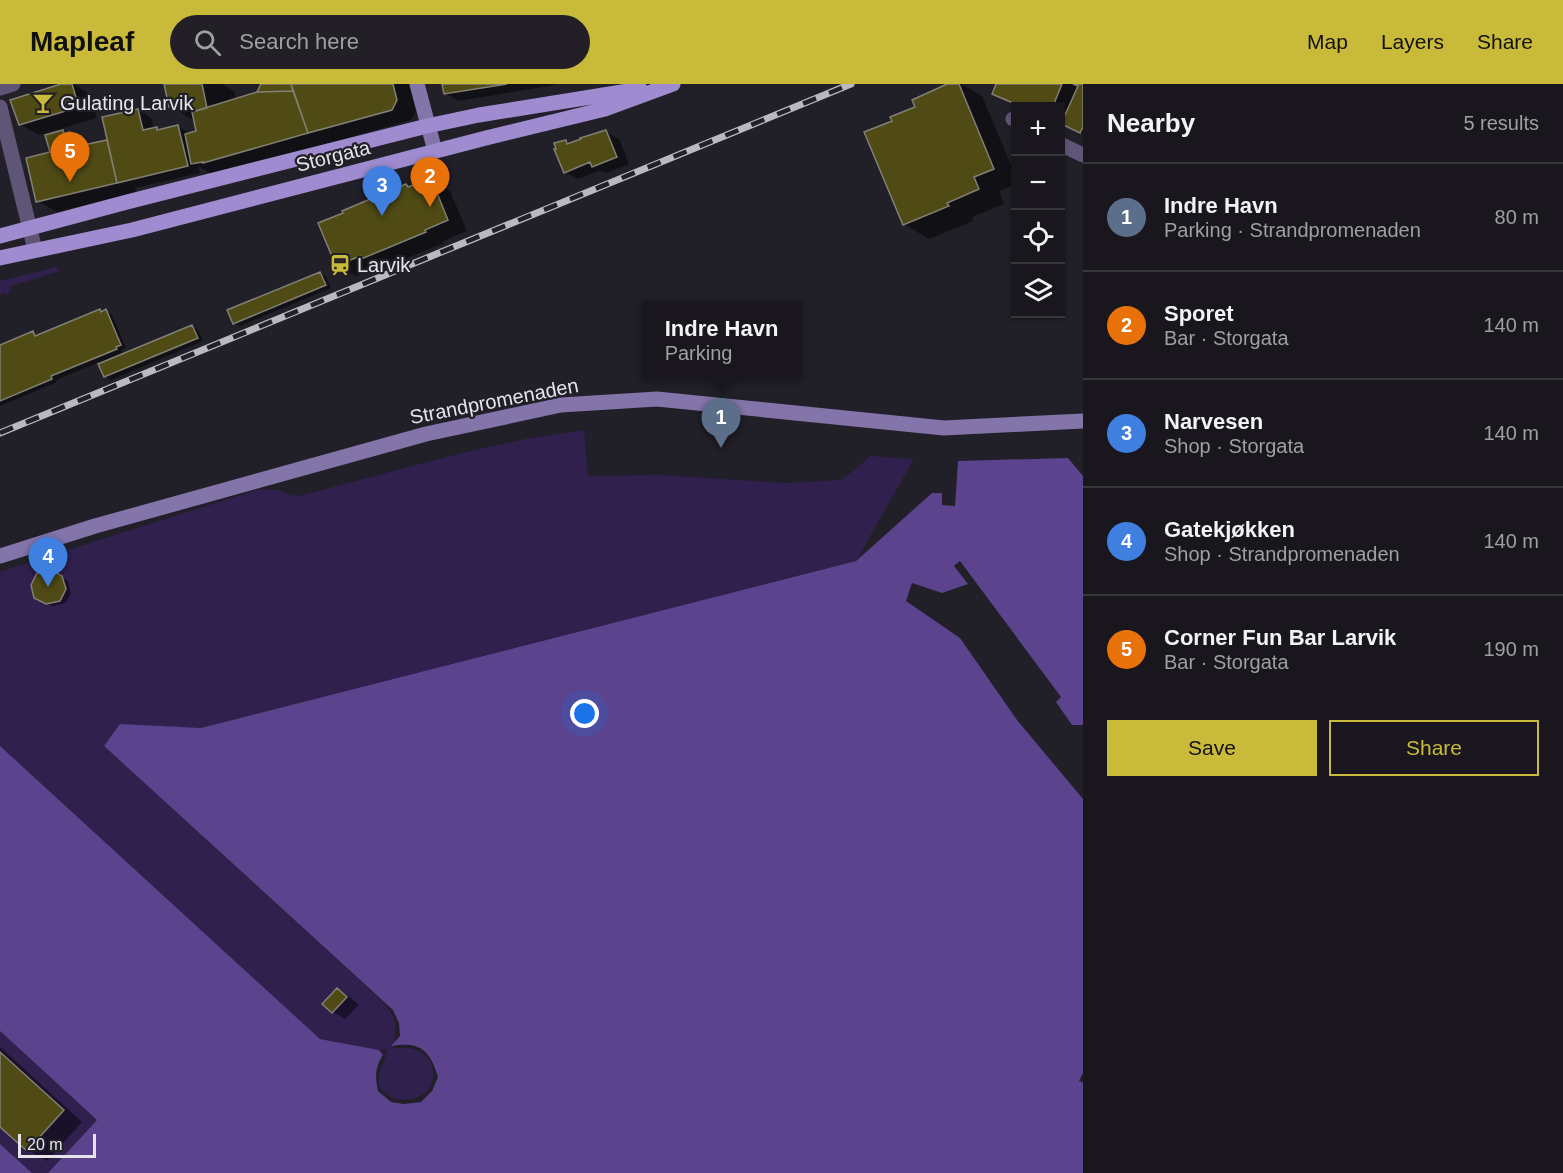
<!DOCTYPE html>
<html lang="en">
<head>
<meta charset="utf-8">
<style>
	:root { --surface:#19171d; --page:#222026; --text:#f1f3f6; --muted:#9f9fa4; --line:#37363b; --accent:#c9ba3a }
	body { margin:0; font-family:Arial,sans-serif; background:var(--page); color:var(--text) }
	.controls { position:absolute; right:18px; top:18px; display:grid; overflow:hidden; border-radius:0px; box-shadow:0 2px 4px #0004 }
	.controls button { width:54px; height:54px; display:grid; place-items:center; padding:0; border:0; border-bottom:2px solid var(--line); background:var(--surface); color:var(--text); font:30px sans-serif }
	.scale { position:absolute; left:18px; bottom:15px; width:78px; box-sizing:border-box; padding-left:6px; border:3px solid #e6e4ea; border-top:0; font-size:16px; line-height:21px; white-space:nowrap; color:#e6e4ea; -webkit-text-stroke:4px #211f27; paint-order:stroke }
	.you { position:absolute; left:585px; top:630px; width:21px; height:21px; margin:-15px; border:4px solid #fff; border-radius:50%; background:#1a73e8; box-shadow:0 0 0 9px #1a73e833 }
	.badge { display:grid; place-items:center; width:39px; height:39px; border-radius:50%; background:var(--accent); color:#fff; font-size:20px; font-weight:700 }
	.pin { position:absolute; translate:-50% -50px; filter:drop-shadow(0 2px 3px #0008) }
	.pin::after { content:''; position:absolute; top:32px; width:21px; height:18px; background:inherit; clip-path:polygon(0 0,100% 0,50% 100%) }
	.popup { position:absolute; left:642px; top:217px; width:159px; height:78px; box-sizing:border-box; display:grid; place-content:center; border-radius:0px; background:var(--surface); filter:drop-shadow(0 2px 4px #0005); font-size:20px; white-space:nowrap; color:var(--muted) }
	.popup b { font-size:22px; color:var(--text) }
	.popup::after { content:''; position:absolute; left:50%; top:100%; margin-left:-12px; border:12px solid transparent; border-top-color:var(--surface) }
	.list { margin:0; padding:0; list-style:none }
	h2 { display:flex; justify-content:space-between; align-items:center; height:78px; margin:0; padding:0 24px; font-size:26px }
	h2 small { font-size:20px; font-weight:400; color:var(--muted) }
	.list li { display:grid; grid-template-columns:39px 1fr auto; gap:18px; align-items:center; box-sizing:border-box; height:108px; padding:0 24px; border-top:2px solid var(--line) }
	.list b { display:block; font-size:22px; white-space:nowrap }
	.list p { margin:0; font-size:20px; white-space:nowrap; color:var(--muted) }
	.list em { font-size:20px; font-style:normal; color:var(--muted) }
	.actions { display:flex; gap:12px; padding:18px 24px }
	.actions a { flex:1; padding:14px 0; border:2px solid var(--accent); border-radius:0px; text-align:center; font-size:21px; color:var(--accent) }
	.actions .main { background:var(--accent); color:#111 }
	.icon { flex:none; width:33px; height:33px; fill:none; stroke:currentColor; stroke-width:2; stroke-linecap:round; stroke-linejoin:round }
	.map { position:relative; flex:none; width:1083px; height:1089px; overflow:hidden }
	header { display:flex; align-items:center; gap:36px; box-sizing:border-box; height:84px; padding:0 30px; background:var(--accent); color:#111 }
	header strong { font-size:28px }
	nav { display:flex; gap:33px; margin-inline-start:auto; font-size:21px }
	.search { width:420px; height:54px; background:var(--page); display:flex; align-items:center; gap:15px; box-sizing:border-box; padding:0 21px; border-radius:33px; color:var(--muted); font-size:22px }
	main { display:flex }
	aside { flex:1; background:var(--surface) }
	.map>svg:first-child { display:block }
</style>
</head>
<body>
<header>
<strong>Mapleaf</strong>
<div class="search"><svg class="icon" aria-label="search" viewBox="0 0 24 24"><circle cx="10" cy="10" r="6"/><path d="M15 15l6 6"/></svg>Search here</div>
<nav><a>Map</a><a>Layers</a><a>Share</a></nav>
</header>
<main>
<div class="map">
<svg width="1083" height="1089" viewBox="0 0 1083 1089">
	<rect width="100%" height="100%" fill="#211f27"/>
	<!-- green -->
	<path fill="#30204e" d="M57,183L59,187L11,202L8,212L6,208L0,211V197Z
		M584,346L588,392L658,391L786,399L824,397L841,396L857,384L870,372L914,375L856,477L201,644L120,641L104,662L379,914C397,933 398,939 393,965C445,954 447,1024 396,1015C390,1014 381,1007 379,1001C376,988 386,978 387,965L379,966L320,955L0,662V488L30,478L260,405L279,406L289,411L299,412L462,369L525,355Z
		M0,947L97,1036L48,1089H32L0,1060Z"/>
	<!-- water -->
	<path fill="#5c438e" d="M1068,374L1083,392V641H1072L1056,618L1061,613L960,477L954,482L968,500L942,509L912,499L906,517L960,554L1017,636L1083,715V989L1079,997L1083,998V1089H48L97,1036L0,947V662L320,955L379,966L383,971C375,983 375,993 378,1007L391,1018L404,1020L421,1018L432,1007L438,993C430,966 420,957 391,962L400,952L399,939L393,926L104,662L120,640L201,644L856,477L932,409H942V421L955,422L958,377Z
		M0,1060L32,1089H0Z"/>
	<!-- shadow -->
	<path fill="#0007" fill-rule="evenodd" d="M66,0H73L90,10L97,34L39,51L20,40Z
		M166,0H222L234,7L236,16L258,9L263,0H409L416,28L411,36L223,89L212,90L198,82L200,89L135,104L136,109L57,128L38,117L51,69L63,48L67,51L70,50L90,61L107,57L109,59L138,26L151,34L154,45L156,44L161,47L178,43L191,50L198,48L195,37L170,22ZM214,20L215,23L200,24Z
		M443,0H554L555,1L458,17L445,9Z
		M951,0H961L982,12L1016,93V100L999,107L1004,120L972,133L973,137L929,155L904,140L894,38Z
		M998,0H1083V51L1082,49L1062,39L1060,41V22H1020L994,9Z
		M606,48L619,55L629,80L606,89L600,86L578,95L565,88L566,58L570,61Z
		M431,95L450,107L467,147L443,157L444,159L381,185L378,183L356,192L337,181L406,102L410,104Z
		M320,190L326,193L331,204L240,242L234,239Z
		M100,227L103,229L106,227L112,231L126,264L121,266L123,271L192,242L198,246L203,257L111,296L105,292L99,278L56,296L57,298L0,322V262L33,249L39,252Z
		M50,487L68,497L71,509L66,519L53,522L42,517Z
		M337,906L350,913L359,921L345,935L333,928Z
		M0,963L82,1038L47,1077L28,1066L0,1041Z"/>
	<!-- building -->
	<path fill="#504a15" stroke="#818076" stroke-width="1.5" d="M61,0H72L79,23L19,41L10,16Z
		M164,0H202L207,24L192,28L188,19L169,23Z
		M261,0H291L293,7L257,8Z
		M291,0H393L397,16L392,26L308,49Z
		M442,0H507L444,10Z
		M947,0H959L994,85L974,93L979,105L947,119L949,122L903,141L864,48L892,37L890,33L915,23L912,16Z
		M996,0H1062L1053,22H1020L992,10Z
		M1073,0H1083V43L1080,49L1061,40L1078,2Z
		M293,7L308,49L203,79V78L191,80L185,50L196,47L192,28L257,8Z
		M138,25L143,46L157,43V46L178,41L188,82L117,99L102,33Z
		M63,46L64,50L70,48L74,63L107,56L117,99L36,118L26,74L50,68L45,51Z
		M606,46L617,73L592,83L590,78L564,89L554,65H556L554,59L566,56L567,60L581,55L580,54Z
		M431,94L448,136L425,146L426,148L361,175L360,172L336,182L318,139L343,129L342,127L406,100L408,103Z
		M320,188L326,201L233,240L227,226Z
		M100,225L101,228L106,225L121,261L116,263L117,265L51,292L52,295L0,317V261L33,247L35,252Z
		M192,241L198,254L104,293L98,280Z
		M51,486L62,492L66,505L60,517L46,520L34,514L31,501L37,489Z
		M337,904L347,913L332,929L322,920Z
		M0,968L64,1026L27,1067L0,1043Z"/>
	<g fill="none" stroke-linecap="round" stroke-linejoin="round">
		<!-- street -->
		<path stroke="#5f5677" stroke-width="15" d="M0,4L13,0
			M0,23L35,166
			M1013,35L1016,36
			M1060,60L1083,71"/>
		<!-- secondary -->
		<path stroke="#8374a9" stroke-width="15" d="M417,0L435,67
			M0,472L95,442L426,350L561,321L657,315L944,344L1083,337"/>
		<!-- primary -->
		<path stroke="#9f8bd0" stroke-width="15" d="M0,152L127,118L427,42L479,31L640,5
			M0,174L132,146L486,54L605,25L673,0"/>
		<defs>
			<path id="rail" d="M0,349L851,0"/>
		</defs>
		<!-- rail casing -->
		<use href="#rail" stroke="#bbb9c0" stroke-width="7"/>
		<!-- rail -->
		<use href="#rail" stroke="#211f27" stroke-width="4.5" stroke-dasharray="14" stroke-linecap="butt"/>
	</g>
	<!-- icons -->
	<defs>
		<symbol id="bar-bare" viewBox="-9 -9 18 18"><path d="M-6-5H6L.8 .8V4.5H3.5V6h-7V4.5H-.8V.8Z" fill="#c9ba3a" stroke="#211f27" stroke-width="2.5" paint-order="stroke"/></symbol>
		<symbol id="station-bare" viewBox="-9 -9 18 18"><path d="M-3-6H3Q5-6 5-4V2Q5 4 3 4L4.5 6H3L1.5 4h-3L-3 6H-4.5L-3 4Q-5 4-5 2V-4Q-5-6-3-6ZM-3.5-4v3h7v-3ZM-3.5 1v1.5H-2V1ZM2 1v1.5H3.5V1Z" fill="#c9ba3a" stroke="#211f27" stroke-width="2.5" paint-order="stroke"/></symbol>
	</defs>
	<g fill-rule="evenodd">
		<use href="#bar-bare" x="28" y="4" width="30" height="30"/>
		<use href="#station-bare" x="325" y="166" width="30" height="30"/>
	</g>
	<g text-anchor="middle" stroke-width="4.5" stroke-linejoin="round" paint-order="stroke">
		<!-- poi labels -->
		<g font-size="20" fill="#e6e4ea" stroke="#211f27" text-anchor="start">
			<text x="60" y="26">Gulating Larvik</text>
			<text x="357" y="188">Larvik</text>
		</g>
		<!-- street labels -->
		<g font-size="20" fill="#e6e4ea" stroke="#211f27">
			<text transform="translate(333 72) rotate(-14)" y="7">Storgata</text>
			<text transform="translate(494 317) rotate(-11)" y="7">Strandpromenaden</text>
		</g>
	</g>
</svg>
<div class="controls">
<button>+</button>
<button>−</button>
<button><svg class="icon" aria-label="locate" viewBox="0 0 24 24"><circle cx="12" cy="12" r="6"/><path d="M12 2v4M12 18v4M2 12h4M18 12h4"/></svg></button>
<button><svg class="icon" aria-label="layers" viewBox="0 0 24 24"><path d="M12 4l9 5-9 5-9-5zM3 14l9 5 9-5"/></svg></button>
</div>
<div class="scale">20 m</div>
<div class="you"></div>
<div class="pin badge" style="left:721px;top:364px;background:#5c6f8a">1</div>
<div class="popup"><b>Indre Havn</b>Parking</div>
<div class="pin badge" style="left:430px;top:123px;background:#e8710a">2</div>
<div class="pin badge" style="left:382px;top:132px;background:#3f7fe0">3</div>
<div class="pin badge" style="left:48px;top:503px;background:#3f7fe0">4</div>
<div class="pin badge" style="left:70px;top:98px;background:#e8710a">5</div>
</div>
<aside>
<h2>Nearby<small>5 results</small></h2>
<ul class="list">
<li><span class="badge" style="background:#5c6f8a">1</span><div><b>Indre Havn</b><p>Parking · Strandpromenaden</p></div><em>80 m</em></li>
<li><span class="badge" style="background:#e8710a">2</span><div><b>Sporet</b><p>Bar · Storgata</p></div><em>140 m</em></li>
<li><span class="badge" style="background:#3f7fe0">3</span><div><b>Narvesen</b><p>Shop · Storgata</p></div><em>140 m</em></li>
<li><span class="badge" style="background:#3f7fe0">4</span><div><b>Gatekjøkken</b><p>Shop · Strandpromenaden</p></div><em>140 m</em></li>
<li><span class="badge" style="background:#e8710a">5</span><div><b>Corner Fun Bar Larvik</b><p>Bar · Storgata</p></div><em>190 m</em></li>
</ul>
<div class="actions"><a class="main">Save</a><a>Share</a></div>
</aside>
</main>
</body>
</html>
